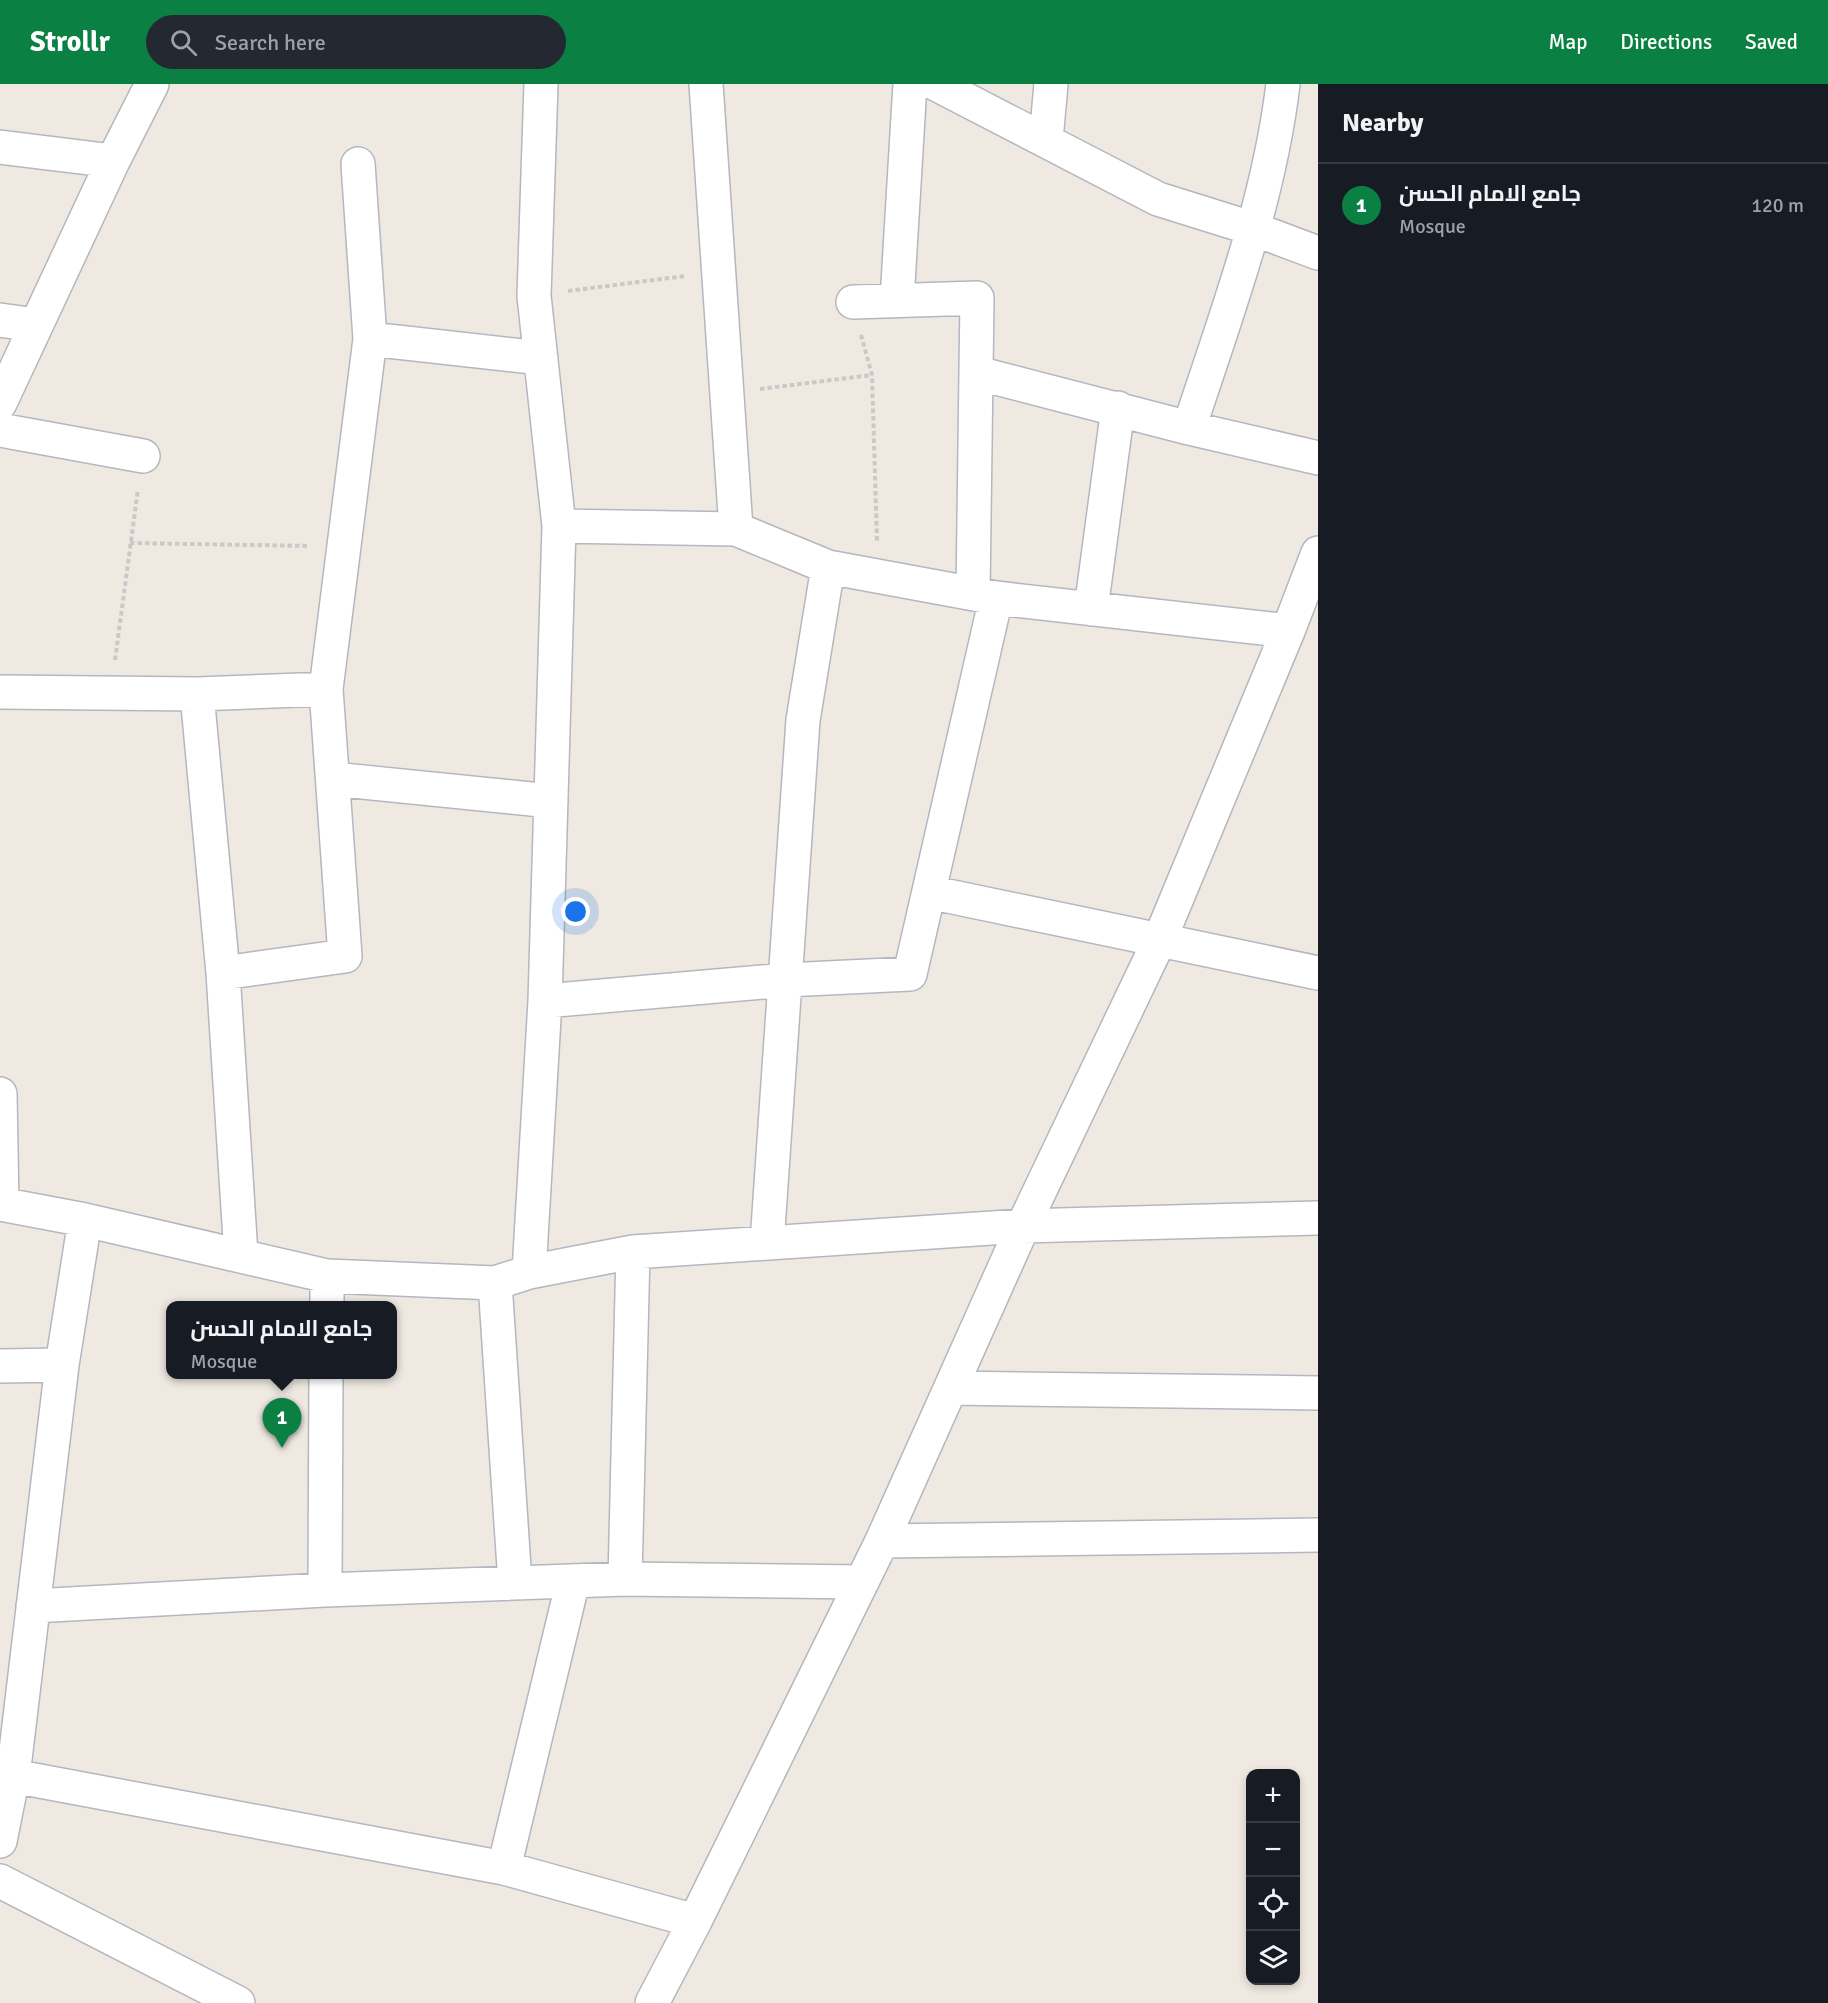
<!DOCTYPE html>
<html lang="en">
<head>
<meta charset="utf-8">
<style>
	:root { --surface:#171b24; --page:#242831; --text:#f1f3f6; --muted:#9ea1a6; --line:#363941; --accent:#0b8043 }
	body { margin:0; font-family:Signika,Cairo,sans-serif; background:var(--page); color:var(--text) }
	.controls { position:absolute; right:18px; bottom:18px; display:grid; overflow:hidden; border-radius:12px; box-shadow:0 3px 9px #0003 }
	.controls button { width:54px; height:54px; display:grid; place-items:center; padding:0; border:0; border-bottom:2px solid var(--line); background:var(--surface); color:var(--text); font:30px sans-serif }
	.you { position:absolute; left:576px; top:828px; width:21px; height:21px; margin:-15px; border:4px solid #fff; border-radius:50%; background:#1a73e8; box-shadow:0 0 0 9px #1a73e833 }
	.badge { display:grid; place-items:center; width:39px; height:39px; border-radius:50%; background:var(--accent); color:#fff; font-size:20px; font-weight:700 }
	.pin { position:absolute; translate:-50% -50px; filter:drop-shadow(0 2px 3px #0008) }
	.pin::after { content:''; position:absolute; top:32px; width:21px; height:18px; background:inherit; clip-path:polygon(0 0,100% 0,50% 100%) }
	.popup { position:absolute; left:166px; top:1217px; width:231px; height:78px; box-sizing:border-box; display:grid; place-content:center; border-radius:12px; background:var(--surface); filter:drop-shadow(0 2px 4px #0005); font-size:20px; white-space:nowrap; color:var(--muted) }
	.popup b { font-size:22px; color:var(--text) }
	.popup::after { content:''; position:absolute; left:50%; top:100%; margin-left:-12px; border:12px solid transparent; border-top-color:var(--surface) }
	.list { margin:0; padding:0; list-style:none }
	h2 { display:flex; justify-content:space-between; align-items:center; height:78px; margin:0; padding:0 24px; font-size:26px }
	h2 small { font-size:20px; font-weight:400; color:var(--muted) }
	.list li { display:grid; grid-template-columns:39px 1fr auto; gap:18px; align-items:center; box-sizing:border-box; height:84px; padding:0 24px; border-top:2px solid var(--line) }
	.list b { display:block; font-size:22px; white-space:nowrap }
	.list p { margin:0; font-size:20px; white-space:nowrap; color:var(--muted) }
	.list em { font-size:20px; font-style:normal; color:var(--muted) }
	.icon { flex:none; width:33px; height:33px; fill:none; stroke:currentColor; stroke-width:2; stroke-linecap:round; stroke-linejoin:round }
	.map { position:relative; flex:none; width:1318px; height:1919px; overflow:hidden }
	header { display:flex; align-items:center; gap:36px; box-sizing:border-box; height:84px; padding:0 30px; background:var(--accent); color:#fff }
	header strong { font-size:28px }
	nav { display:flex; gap:33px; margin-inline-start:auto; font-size:21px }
	.search { width:420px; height:54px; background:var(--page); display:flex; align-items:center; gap:15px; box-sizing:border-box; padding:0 21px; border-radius:33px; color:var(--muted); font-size:22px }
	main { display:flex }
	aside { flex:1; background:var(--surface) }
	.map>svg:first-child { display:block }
</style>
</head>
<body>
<header>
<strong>Strollr</strong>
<div class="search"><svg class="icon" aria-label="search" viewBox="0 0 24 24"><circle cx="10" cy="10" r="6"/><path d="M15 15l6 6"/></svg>Search here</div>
<nav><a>Map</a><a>Directions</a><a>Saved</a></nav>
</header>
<main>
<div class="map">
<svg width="1318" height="1919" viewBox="0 0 1318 1919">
	<rect width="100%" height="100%" fill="#efe9e1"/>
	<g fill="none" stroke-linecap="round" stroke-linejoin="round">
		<defs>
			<path id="minor" d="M706,0L736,445
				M936,0L1158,115L1254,145L1318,169
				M1046,56L1051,0
				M0,63L113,77
				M897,216L910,0
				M853,218L977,214L973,509
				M0,236L36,241
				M370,255L541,274
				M977,289L1189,344L1318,374
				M0,319L113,77L152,0
				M1189,344C1226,231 1269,118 1283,0
				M0,346L143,372
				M559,442L736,445L828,483L996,514L1288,547
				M1091,525L1118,324
				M0,608L197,610L326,605
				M197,610L223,889L241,1171
				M333,695L551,717
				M929,808L1318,889
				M223,889L345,872L326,605L370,255L358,80
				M545,917L786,896L910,890L996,514
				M0,1010L2,1120
				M0,1120L85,1136L327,1192L495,1199L529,1188L633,1168L1023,1142L1318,1134
				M767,1159L803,636L828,483
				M529,1188L545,917L559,442L534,212L541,0
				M495,1199L515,1499
				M327,1222V1192
				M0,1282L62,1281
				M951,1304L1318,1309
				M882,1457L1318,1451
				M625,1495L633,1168
				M325,1506L326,1290
				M33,1522L325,1506L625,1495L862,1498
				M13,1692L504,1784L695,1837
				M0,1757L13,1692L62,1281L85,1136
				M504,1784L573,1497
				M0,1797L238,1919
				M652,1919L695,1837L882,1457L1023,1142L1160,855L1288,547L1318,469"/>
		</defs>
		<!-- minor casing -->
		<use href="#minor" stroke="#b4b7c1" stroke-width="36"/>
		<!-- path -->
		<path stroke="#c9c9c9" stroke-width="4" stroke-dasharray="4.5 3" stroke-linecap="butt" d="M568,207L685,192
			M861,251L872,291L877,458
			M760,305L872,291
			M130,459L310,462
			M115,576L138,405"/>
		<!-- minor -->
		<use href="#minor" stroke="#fff" stroke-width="33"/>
	</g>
</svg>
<div class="controls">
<button>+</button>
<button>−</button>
<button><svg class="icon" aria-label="locate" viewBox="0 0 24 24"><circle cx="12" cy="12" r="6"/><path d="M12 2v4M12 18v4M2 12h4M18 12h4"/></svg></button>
<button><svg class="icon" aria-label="layers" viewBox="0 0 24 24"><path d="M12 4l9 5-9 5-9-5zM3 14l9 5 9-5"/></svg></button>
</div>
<div class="you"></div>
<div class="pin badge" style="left:282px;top:1364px">1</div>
<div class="popup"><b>جامع الامام الحسن</b>Mosque</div>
</div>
<aside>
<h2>Nearby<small></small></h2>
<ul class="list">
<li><span class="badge">1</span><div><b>جامع الامام الحسن</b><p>Mosque</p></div><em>120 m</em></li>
</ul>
</aside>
</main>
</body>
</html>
